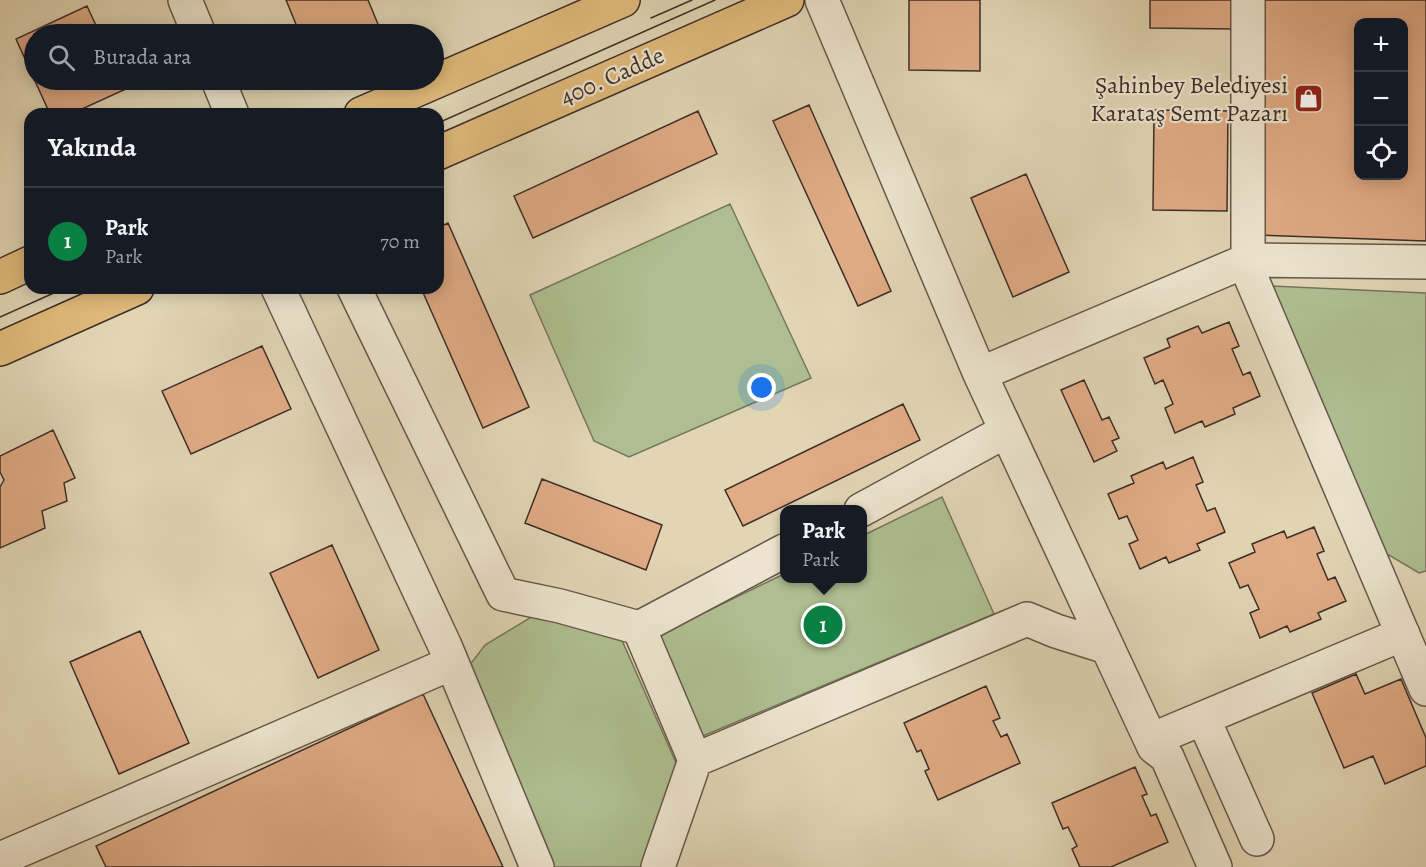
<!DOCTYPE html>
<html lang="tr">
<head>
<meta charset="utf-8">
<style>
	:root { --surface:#171b24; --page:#20242c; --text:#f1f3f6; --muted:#9ea1a6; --line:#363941; --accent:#0b8043 }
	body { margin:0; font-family:Alegreya,serif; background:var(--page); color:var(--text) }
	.controls { position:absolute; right:18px; top:18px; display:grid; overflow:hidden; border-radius:12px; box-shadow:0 3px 15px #0003 }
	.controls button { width:54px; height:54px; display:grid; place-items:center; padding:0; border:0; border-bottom:2px solid var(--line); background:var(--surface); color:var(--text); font:30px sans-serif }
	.you { position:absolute; left:762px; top:388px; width:21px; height:21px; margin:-15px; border:4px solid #fff; border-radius:50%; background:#1a73e8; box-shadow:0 0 0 9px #1a73e833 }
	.badge { display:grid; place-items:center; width:39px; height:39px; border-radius:50%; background:var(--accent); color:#fff; font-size:20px; font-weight:700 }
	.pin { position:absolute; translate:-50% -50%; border:3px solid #fff; box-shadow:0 2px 6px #0006 }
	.popup { position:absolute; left:780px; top:505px; width:87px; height:78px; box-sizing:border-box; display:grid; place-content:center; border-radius:12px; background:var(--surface); filter:drop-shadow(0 2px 4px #0005); font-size:20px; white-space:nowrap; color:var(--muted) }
	.popup b { font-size:22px; color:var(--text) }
	.popup::after { content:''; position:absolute; left:50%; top:100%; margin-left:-12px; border:12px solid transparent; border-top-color:var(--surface) }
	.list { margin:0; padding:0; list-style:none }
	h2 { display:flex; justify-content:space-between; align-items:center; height:78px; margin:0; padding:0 24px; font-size:26px }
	h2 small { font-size:20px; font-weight:400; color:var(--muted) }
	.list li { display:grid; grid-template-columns:39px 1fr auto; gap:18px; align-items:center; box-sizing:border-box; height:108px; padding:0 24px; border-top:2px solid var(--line) }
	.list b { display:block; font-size:22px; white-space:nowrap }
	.list p { margin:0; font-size:20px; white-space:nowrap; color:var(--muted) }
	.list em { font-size:20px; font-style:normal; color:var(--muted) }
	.icon { flex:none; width:33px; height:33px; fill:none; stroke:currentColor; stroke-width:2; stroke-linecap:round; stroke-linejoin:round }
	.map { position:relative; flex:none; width:1426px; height:867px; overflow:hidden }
	.search { position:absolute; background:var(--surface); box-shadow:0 3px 15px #0003; left:24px; top:24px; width:420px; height:66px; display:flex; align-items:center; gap:15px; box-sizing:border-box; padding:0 21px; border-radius:33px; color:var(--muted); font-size:22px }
	.panel { position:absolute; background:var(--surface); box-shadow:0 3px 15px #0003; left:24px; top:108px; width:420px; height:186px; border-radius:18px }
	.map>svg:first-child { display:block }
</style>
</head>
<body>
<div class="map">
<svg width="1426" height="867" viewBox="0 0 1426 867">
	<rect width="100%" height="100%" fill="#e1d5b4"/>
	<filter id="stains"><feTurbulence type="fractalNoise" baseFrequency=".00333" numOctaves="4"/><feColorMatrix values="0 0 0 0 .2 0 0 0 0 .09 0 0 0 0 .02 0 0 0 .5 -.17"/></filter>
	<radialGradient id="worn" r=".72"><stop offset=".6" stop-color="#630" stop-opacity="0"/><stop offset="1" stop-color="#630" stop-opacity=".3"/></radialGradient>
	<!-- green -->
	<path fill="#aebe90" stroke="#76765c" stroke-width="1.5" d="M730,204L811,378L629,457L594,441L530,295Z
		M1271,286L1426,293V571L1419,573L1382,551Z
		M942,497L994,614L703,736L656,636L784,574V578H862V536Z
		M533,616L620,636L677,765L645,867H546L462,675L485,645Z"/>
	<!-- building -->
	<path fill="#e0ab85" stroke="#3d2e28" stroke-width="1.5" fill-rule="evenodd" d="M286,0H368L380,29L367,34H300Z
		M909,0H980V71L909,70Z
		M1150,0H1234V29L1150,28Z
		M1264,0H1426V241L1256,235ZM1358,22H1404V176H1358Z
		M87,6L100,34H34V80H121L126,89L71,114H50L16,39Z
		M809,105L891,291L858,306L773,121Z
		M1154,110L1228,111L1227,211L1153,210Z
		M698,111L717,154L533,238L514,196Z
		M1026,174L1069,272L1013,297L971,198Z
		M448,223L529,407L483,428L421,288H438V228Z
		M1229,322L1239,346L1232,349L1243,375L1250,372L1260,396L1233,408L1235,414L1205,427L1202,421L1175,433L1165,408L1173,404L1163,380L1155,384L1144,358L1170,347L1167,339L1198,326L1202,333Z
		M262,346L291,409L191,454L162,391Z
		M1084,380L1102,420L1109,417L1119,438L1112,441L1117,451L1094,462L1061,390Z
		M903,404L920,440L743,526L725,490Z
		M53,430L75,478L64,483L67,501L42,511L45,528L0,548V487L4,480L0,472V456Z
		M1193,457L1203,482L1196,485L1207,511L1215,508L1225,532L1197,544L1200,550L1169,563L1166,557L1140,569L1129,544L1138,540L1127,516L1119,519L1108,494L1134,483L1131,476L1163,462L1166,469Z
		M542,479L662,525L646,570L525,523Z
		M1314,527L1324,551L1317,554L1328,580L1335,577L1346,601L1318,613L1321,619L1290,632L1287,626L1260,638L1250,613L1259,609L1248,585L1240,588L1229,563L1255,552L1252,544L1284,531L1287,538Z
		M332,545L379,650L318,678L270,573Z
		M140,631L189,743L119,774L70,662Z
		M1356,674L1365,694L1401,679L1426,738V766L1385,784L1373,756L1344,768L1312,693Z
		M986,686L1000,718L993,721L1001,737L1007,734L1020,763L938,800L925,771L929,769L921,750L917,752L904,723Z
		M423,694L503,867H106L96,846Z
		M1135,767L1147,794L1142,796L1151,816L1156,814L1168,842L1111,867H1080L1072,849L1077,846L1068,827L1063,829L1052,803Z"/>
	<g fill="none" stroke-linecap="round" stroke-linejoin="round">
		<defs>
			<path id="minor" d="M185,0L199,34
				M822,0L980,374L1154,747L1167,757L1215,867
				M1248,0V260L1426,262
				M218,80L232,114
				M1244,261L1426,689
				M278,288L445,646L537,867
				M354,288L503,594L560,606L639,628L784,551
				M980,374L1248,260
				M861,510L1006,431
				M639,628L695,760L658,867
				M1203,718L1257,839
				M1151,740L1403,634
				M695,760L1027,619L1056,631L1107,647
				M0,859L452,663"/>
			<path id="major" d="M361,114L623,0
				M438,153L787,0
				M0,277L30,263
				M0,349L137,288"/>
		</defs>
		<!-- minor casing -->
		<use href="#minor" stroke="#66584b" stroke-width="36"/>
		<!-- major casing -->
		<use href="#major" stroke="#3d2e28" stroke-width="36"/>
		<!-- minor -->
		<use href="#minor" stroke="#ece4ce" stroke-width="33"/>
		<!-- major -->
		<use href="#major" stroke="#e0ba7a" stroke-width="33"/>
		<!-- tram -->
		<path stroke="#3d2e28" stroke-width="1.5" d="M651,18L692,0
			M438,123L715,0
			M0,317L65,288"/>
	</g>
	<!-- icons -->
	<defs>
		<symbol id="shop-square" viewBox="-11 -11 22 22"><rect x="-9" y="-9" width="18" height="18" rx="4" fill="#8f2418" stroke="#ece4ce"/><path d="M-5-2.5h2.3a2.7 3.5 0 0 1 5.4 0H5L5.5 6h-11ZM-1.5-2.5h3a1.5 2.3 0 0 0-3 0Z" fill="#fff"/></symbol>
	</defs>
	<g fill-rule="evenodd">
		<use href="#shop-square" x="1292" y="82" width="33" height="33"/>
	</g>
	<g text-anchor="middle" stroke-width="4.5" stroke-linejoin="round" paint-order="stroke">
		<!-- street labels -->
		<g font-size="24" fill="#3d2e28" stroke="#ece4ce">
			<text transform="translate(612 76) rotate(-24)" y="8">400. Cadde</text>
		</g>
		<!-- poi labels -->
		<g font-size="24" fill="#3d2e28" stroke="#ece4ce" text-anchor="end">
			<text x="1288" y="93">Şahinbey Belediyesi<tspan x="1288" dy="28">Karataş Semt Pazarı</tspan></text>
		</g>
	</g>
	<rect width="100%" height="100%" filter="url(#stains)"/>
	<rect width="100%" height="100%" fill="url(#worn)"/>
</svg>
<div class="controls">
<button>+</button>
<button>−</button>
<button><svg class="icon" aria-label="locate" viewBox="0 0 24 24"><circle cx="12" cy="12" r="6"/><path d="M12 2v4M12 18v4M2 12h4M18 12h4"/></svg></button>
</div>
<div class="you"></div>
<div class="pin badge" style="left:823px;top:625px">1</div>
<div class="popup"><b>Park</b>Park</div>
<div class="search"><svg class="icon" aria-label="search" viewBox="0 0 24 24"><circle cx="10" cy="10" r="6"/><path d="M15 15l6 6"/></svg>Burada ara</div>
<section class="panel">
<h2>Yakında<small></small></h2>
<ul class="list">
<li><span class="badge">1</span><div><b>Park</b><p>Park</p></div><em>70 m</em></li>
</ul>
</section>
</div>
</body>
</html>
